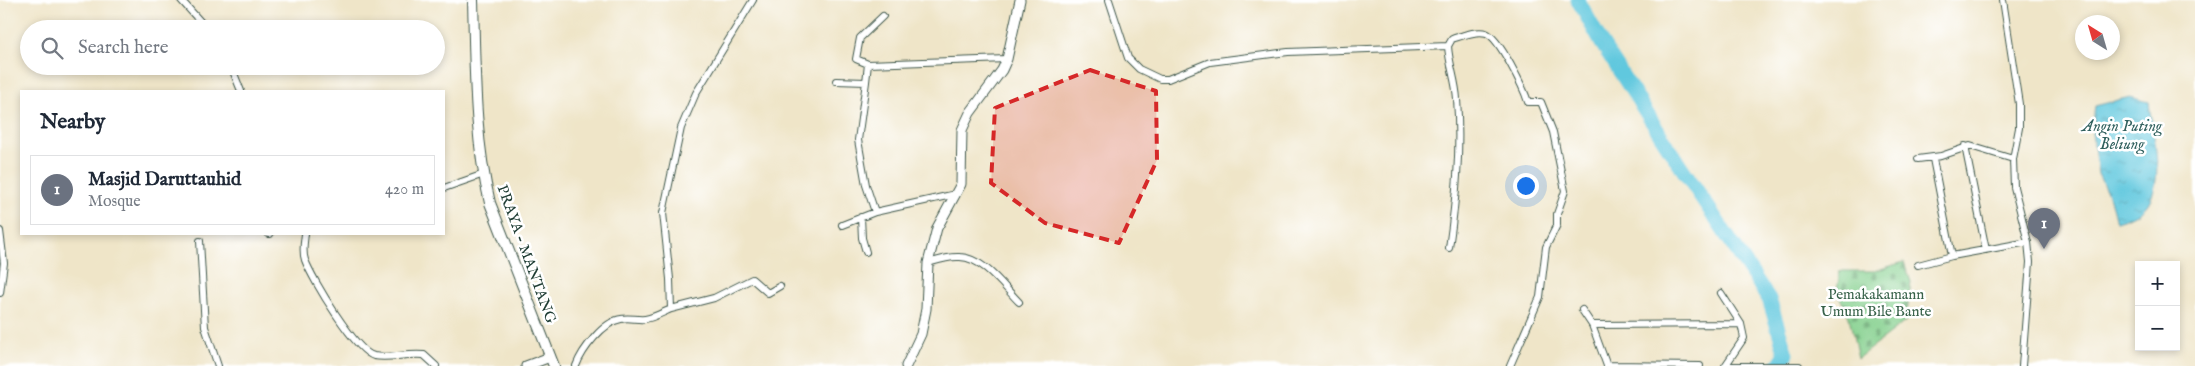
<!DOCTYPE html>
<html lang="en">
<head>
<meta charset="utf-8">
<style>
	:root { --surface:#fff; --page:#f2f2f3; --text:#1f2937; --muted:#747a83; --line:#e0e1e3; --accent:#2563eb }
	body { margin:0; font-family:"IM FELL English",serif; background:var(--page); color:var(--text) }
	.controls { position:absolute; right:15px; bottom:15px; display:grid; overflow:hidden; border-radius:0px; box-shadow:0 2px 8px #0003 }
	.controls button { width:45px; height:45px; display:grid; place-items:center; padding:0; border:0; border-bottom:1px solid var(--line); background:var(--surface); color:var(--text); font:25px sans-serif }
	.compass { position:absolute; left:2075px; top:15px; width:45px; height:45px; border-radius:50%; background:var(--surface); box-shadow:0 2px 8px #0003; rotate:323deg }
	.you { position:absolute; left:1525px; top:185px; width:18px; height:18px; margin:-12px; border:4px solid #fff; border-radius:50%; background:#1a73e8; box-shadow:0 0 0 8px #1a73e833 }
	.badge { display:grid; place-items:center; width:32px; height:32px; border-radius:50%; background:var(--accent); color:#fff; font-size:16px; font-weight:700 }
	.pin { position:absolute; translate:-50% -41px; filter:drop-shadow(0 1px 2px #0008) }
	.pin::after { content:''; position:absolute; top:26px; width:18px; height:15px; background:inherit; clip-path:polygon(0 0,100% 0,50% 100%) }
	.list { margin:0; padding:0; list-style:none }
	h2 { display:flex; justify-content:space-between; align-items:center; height:65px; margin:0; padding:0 20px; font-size:21px }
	h2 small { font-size:16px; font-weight:400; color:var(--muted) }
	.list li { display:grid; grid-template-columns:32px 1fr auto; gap:15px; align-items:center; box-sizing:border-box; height:70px; margin:0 10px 10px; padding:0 10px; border:1px solid var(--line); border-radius:0px }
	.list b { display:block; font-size:19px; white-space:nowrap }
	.list p { margin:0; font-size:16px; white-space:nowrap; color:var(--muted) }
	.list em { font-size:16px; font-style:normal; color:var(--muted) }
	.icon { flex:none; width:28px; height:28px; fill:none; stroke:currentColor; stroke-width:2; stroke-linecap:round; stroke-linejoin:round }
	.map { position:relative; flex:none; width:2195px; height:366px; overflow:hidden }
	.search { position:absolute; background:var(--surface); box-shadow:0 2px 8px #0003; left:20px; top:20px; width:425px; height:55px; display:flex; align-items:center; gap:12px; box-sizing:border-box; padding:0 18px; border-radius:28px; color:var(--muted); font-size:19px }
	.panel { position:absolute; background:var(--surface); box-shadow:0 2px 8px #0003; left:20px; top:90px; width:425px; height:145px; border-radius:0px }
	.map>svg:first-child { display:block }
</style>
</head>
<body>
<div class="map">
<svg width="2195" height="366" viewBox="0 0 2195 366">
	<defs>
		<pattern id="cemetery-stones" width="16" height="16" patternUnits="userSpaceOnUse" patternTransform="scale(1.25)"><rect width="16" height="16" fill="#85d08e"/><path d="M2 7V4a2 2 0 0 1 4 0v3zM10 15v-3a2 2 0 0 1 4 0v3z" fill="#6caa75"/></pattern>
		<pattern id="water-ripples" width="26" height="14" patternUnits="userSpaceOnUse" patternTransform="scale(1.25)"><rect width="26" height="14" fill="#61c8de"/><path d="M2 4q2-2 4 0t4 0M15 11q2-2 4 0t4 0" fill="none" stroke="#4fa4b5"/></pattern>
	</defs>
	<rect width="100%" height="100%" fill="#fff"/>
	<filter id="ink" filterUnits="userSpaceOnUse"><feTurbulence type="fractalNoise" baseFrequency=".02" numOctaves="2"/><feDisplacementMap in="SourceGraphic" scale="10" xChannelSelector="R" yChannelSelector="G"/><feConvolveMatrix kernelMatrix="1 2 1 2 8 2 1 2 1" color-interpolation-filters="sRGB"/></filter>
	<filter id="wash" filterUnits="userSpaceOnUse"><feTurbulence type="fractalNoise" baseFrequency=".0096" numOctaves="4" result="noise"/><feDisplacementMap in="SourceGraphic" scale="20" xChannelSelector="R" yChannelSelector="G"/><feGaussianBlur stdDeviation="1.12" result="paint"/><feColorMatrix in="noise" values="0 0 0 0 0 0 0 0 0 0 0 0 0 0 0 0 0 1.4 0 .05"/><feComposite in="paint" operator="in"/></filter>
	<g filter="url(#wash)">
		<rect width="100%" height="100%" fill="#efe5c8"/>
		<!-- cemetery -->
		<path fill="url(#cemetery-stones)" stroke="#528661" d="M1904,262L1911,282L1906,321L1858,358L1849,317L1837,291L1840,271H1874Z"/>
		<!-- water -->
		<path fill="url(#water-ripples)" stroke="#408289" d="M2130,97L2149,102C2152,133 2165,174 2149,202C2143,213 2127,219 2116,222L2110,198L2098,174L2092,133L2095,106Z"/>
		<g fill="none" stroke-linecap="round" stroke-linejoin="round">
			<!-- river -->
			<path stroke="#61c8de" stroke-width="15" d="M1578,0L1601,42L1674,156L1769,299L1786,354L1778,366"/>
		</g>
	</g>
	<g filter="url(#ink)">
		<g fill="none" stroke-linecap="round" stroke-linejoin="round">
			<defs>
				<path id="street" d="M181,0L207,29
					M1109,0L1128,58L1139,69L1160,79H1168L1210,62L1288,52L1448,46L1452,39C1462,36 1476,30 1486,33C1499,37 1524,89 1528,102H1541L1553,132L1565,191L1557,214V225L1546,247L1540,297L1510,366
					M2003,0L2019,104V128L2013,159L2014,187L2028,242L2030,262L2022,366
					M1448,46C1449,64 1456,81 1457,99C1461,150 1456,199 1449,248
					M868,64L856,59L860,38L883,16
					M231,66L241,91
					M836,81L866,82L868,64L1007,59
					M866,82L858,140L866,185L875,212
					M1965,146L1986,250
					M1918,159L1941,156L1970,146L2013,159
					M1933,159L1952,256
					M444,188L484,174
					M861,217L862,238L866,252
					M842,225L875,212L956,194
					M0,231L4,263L0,293
					M269,234H270
					M305,234C304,242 302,252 305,260C312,279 356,352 374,356C390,359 407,353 424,355L436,366
					M200,241L205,327L218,366
					M928,263C938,260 949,256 960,257C984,258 1003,286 1019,302
					M1918,265L1952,256L2028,242
					M1721,293L1741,324L1744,338L1725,366
					M671,309L714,298L752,279L768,293L780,286
					M1582,310L1592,325L1607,366
					M1592,325L1741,324
					M1607,365L1700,366
					M576,366C582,350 603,322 621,319C629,317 637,320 645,319C653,318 662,313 671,309L670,279L663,213L681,128L696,93L753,0
					M1731,366H1799"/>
				<path id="secondary" d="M526,366L550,357
					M906,366L921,334L926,309L928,263L937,228L961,184L962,130L970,113L1002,70L1007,59L1020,0"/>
				<path id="primary" d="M473,0C475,68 474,137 490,203L554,366"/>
			</defs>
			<!-- street casing -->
			<use href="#street" stroke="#3e564a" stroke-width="8"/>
			<!-- secondary casing -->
			<use href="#secondary" stroke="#3e564a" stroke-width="11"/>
			<!-- primary casing -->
			<use href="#primary" stroke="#3e564a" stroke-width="12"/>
			<!-- street -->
			<use href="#street" stroke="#fff" stroke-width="6"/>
			<!-- secondary -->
			<use href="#secondary" stroke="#fff" stroke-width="9"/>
			<!-- primary -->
			<use href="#primary" stroke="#fff" stroke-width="10"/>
		</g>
	</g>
	<!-- marked area -->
	<path fill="#d62828" fill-opacity="0.2" stroke="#d62828" stroke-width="4" stroke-dasharray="10 6" stroke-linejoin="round" d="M1090,70L1156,91L1157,160L1119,243L1045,223L991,183L995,108Z"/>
	<g text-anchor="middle" stroke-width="5" stroke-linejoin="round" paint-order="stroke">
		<!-- street labels -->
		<g font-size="15" fill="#1f3d34" stroke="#fff">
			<text transform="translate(527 254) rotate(70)" y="5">PRAYA - MANTANG</text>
		</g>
		<!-- park labels -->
		<g font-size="15" fill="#38624a" stroke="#fff">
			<text x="1876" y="299">Pemakakamann<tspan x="1876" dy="17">Umum Bile Bante</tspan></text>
		</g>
		<!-- water labels -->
		<g font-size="16" font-style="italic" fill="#30605e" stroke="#fff">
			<text x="2122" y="131">Angin Puting<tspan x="2122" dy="18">Beliung</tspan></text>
		</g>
	</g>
</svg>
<div class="controls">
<button>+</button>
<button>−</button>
</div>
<svg class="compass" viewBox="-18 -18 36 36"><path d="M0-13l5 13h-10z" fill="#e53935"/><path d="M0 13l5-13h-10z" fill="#747a83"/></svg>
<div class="you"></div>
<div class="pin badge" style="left:2044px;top:249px;background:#6b7280">1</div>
<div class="search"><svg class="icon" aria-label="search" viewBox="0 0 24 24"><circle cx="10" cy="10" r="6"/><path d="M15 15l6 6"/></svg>Search here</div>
<section class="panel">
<h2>Nearby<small></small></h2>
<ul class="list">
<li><span class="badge" style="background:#6b7280">1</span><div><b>Masjid Daruttauhid</b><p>Mosque</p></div><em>420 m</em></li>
</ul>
</section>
</div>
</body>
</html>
